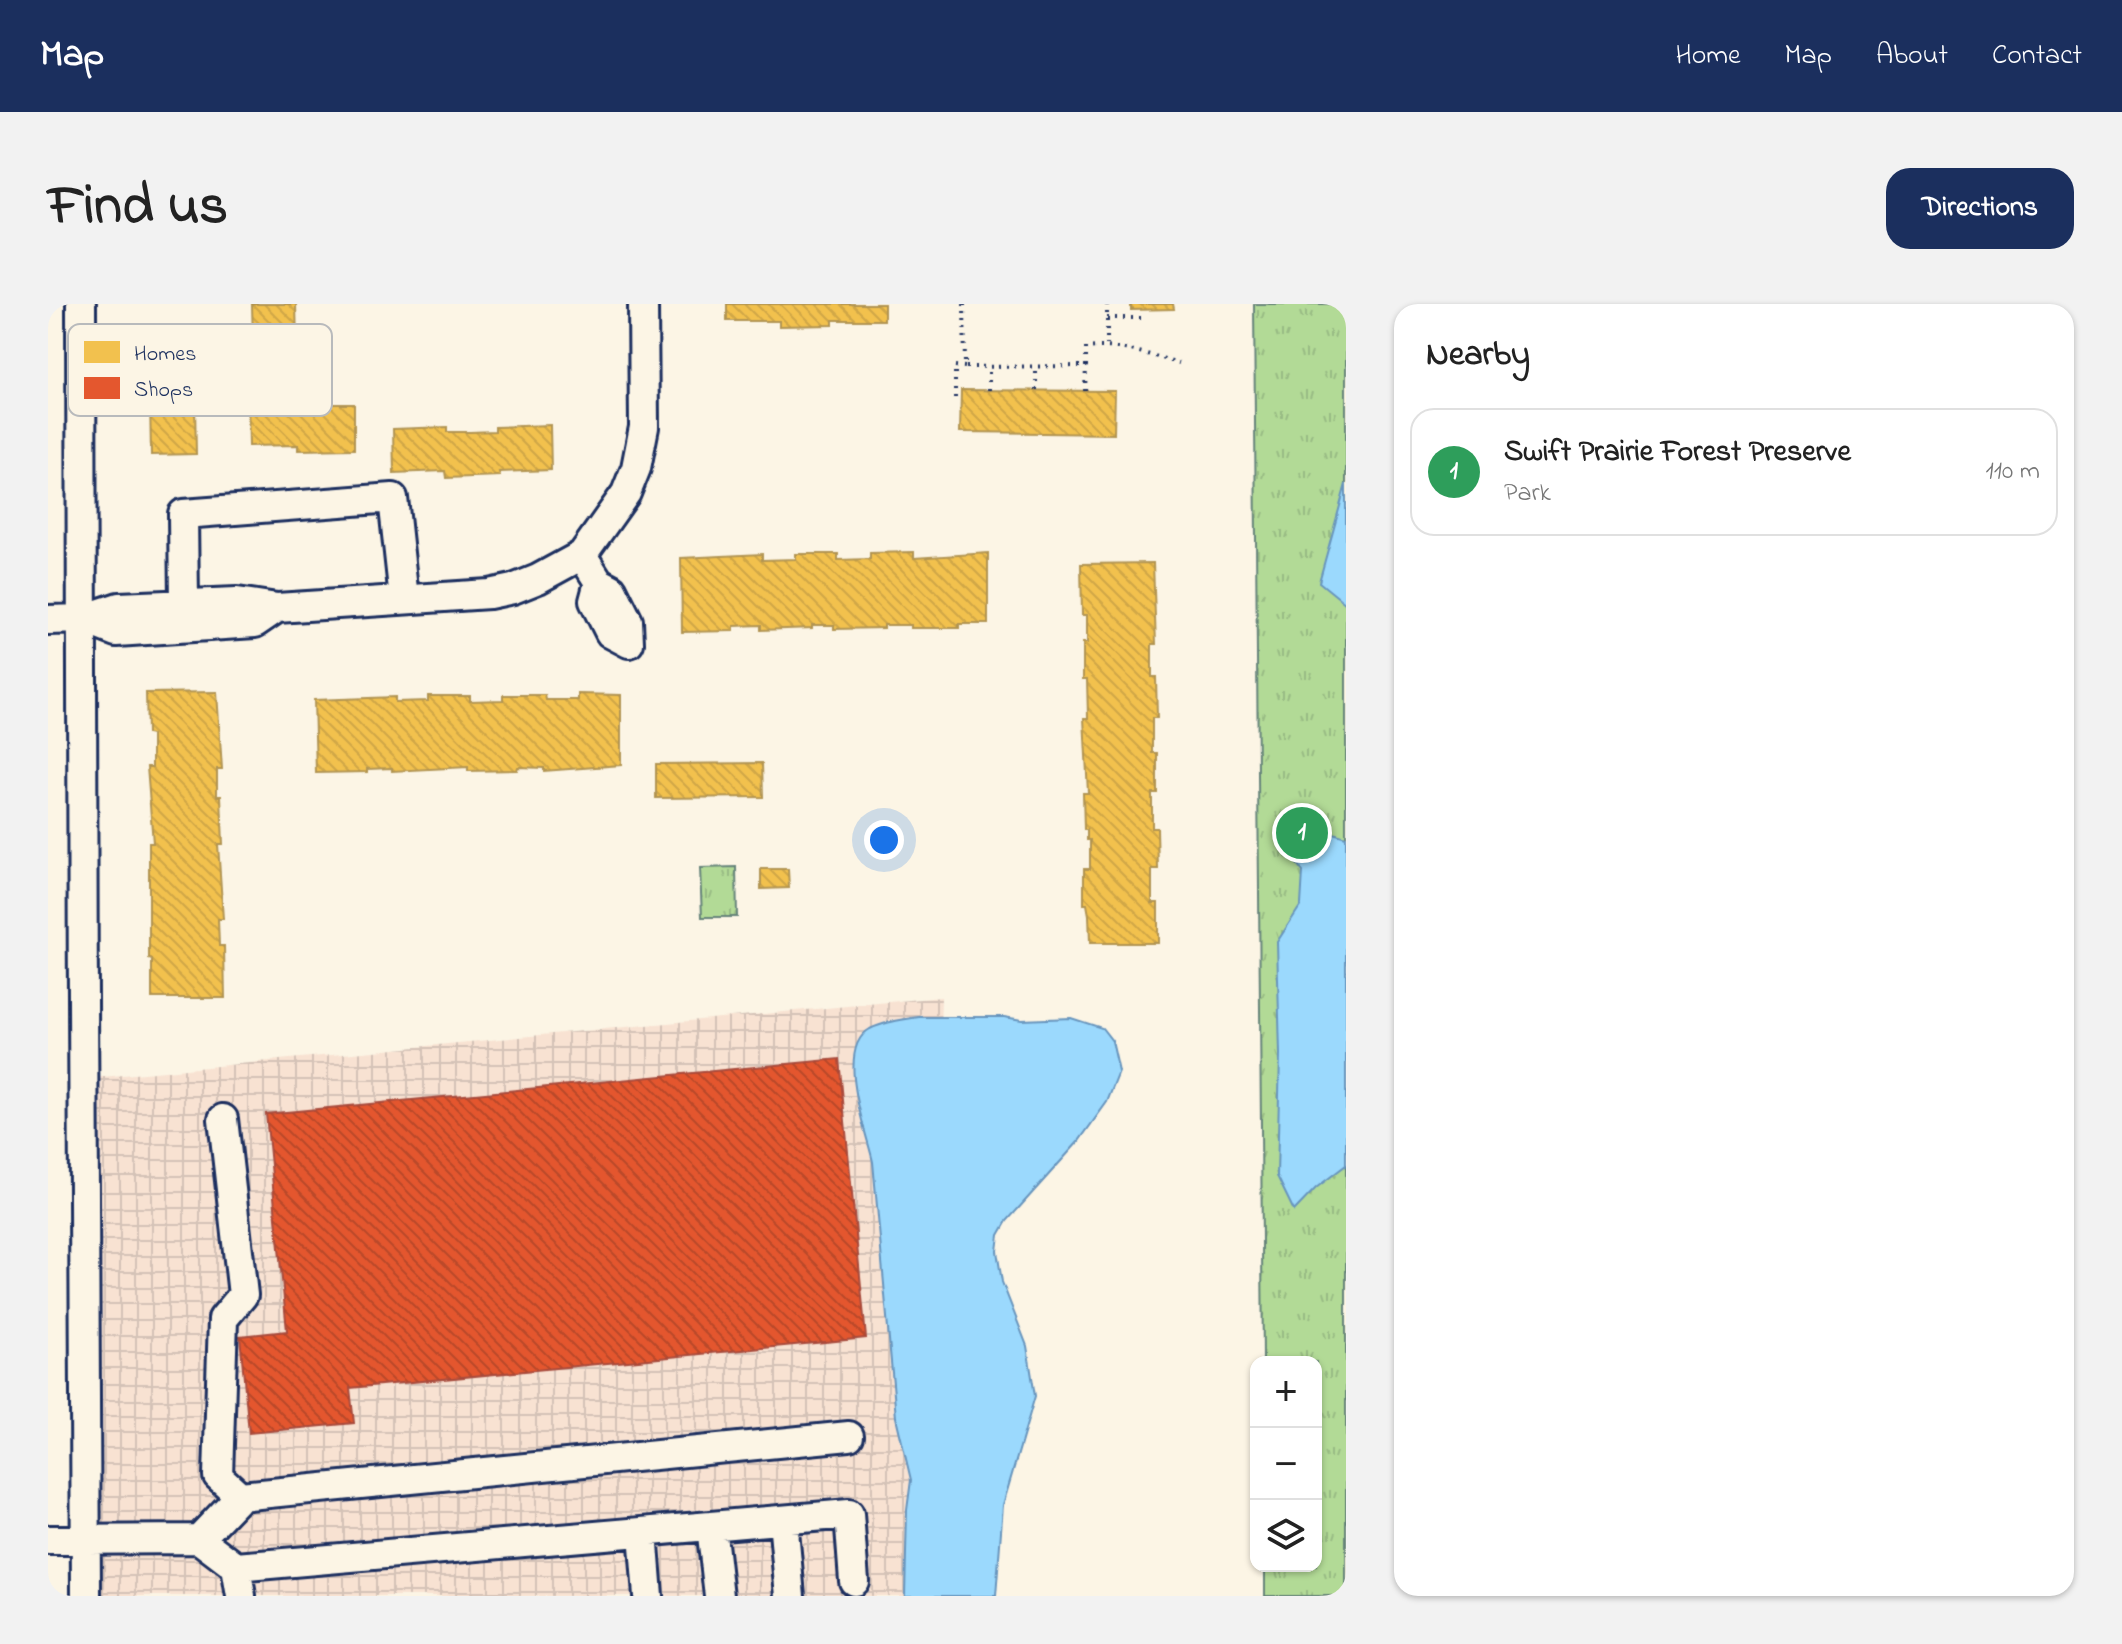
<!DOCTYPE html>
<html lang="en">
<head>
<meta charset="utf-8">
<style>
	:root { --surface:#fff; --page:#f2f2f2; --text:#222; --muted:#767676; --line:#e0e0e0; --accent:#1b2f5e }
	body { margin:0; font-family:"Indie Flower",sans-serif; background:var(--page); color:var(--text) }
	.controls { position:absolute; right:24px; bottom:24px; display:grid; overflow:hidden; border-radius:16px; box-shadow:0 2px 6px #0004 }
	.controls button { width:72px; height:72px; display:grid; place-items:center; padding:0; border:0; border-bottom:2px solid var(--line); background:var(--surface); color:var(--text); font:40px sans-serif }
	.you { position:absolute; left:836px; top:536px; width:28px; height:28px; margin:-20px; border:6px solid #fff; border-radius:50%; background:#1a73e8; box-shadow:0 0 0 12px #1a73e833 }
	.badge { display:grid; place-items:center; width:52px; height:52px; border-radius:50%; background:var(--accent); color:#fff; font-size:26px; font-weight:700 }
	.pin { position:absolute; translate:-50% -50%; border:4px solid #fff; box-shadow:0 2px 8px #0006 }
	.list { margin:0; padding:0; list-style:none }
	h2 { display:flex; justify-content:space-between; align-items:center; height:104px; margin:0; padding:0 32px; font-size:34px }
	h2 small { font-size:26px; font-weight:400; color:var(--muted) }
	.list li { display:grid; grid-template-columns:52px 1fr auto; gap:24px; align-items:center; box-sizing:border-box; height:128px; margin:0 16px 16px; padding:0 16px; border:2px solid var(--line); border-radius:24px }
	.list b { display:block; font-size:30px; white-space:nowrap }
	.list p { margin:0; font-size:26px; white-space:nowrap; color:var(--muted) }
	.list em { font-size:26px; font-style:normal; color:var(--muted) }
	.icon { flex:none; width:44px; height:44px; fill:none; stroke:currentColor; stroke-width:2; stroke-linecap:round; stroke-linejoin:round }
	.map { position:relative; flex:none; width:1298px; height:1292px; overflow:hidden; border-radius:24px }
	header { display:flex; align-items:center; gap:48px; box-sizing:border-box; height:112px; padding:0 40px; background:var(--accent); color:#fff }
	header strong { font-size:38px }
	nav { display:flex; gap:44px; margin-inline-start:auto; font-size:28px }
	.intro { display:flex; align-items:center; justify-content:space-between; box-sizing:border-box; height:192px; padding:0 48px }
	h1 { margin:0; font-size:56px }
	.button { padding:20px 36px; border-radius:24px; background:var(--accent); color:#fff; font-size:28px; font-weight:700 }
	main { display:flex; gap:48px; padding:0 48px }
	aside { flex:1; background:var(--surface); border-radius:24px; box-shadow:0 2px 6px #0004 }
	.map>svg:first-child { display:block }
</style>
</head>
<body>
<header>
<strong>Map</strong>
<nav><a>Home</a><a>Map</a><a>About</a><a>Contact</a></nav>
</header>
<div class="intro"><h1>Find us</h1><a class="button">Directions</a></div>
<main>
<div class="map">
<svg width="1298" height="1292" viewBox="0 0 1298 1292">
	<defs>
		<pattern id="industrial-grid" width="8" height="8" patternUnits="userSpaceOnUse" patternTransform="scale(2)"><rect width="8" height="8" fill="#f8e2d2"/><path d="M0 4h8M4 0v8" fill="none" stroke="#d4c2b7"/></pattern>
		<pattern id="park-tufts" width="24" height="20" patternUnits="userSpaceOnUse" patternTransform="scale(2)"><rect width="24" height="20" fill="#b2da96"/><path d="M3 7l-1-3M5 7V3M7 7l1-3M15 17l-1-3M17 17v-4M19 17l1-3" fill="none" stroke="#98bb84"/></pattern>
		<pattern id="homes-back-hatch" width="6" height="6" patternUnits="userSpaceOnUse" patternTransform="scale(2)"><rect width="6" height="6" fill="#f2c14e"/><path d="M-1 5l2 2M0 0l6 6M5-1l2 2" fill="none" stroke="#cfa646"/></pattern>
		<pattern id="shops-back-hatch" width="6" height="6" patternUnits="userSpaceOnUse" patternTransform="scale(2)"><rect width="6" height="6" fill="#e4572e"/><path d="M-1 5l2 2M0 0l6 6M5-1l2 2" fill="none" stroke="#b8482a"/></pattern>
	</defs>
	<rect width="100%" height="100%" fill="#fcf5e5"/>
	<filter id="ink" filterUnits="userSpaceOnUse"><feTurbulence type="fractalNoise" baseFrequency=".0125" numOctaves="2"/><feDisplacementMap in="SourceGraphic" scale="16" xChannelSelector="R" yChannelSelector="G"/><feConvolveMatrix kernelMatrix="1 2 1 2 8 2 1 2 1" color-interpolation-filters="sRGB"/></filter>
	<g filter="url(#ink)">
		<!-- industrial -->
		<path fill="url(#industrial-grid)" d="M893,693L876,1292H24L22,776Z"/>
		<!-- park -->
		<path fill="url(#park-tufts)" stroke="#66847a" stroke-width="2" d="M1206,0H1298V1292H1217V1262H1268V1058H1215Z
			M688,563L689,613H654L652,564Z"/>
		<!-- water -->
		<path fill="#9bd9fd" stroke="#6895bd" stroke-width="2" d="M1298,180V300L1271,278Z
			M1285,529L1298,533V861L1268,884L1246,907L1229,872L1232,750L1229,638L1253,601L1255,568L1247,557Z
			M871,713H956L974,716L1023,714L1054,724L1064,737L1071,768L1059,798L1031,837L959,917L951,931L949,947L954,978L979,1042L987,1092L955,1201L948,1292H857L859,1206L863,1176L848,1113L825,858C819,829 786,745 822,725C836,718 856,715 871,713Z"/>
		<!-- homes -->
		<path fill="url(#homes-back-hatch)" stroke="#b29553" stroke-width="2" d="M204,0H248L249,36L205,37Z
			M679,0H836V16H785V21L731,22V17H679Z
			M1083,0H1125L1126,5L1083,6Z
			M107,44H151L152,100H147L148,150L103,151L102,96H107Z
			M913,86L1067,87L1066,130L912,128Z
			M254,96V100H306V145L250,146V141L201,142L200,97Z
			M502,121L503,166L451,168L452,172L398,174L397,167L346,169L345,125L399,123V128H422L447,127V123Z
			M866,248V254L940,249V320H911V324H863V321H836V324L786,325V321H764V324L713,326V321L686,322V327L634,328L633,254L714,250V256L748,255V250H790V256L822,255V249Z
			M1105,259L1108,340H1104V373H1108L1109,414H1104V449H1109V489H1104V524H1109L1110,565H1104V599H1110V639H1042L1041,611L1039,600H1036V565H1042V536H1039V526H1036L1035,489H1040L1036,414H1040L1039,375H1035V339H1039V311H1034L1033,260Z
			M169,388L174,465H169V492H173L175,540H170L175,615H170L171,642H176L177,694H104V656L101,655V539H105L99,463H104V431L99,430L98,389Z
			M530,390L573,391V461L496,467V464L470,463L469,466L420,467V463L344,467V464L319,465V468L268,469L266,396L347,393V398L380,397V392H422V397L455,396V391H497L498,396H530Z
			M714,459L715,493L608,494V460Z
			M713,565H740L741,584L713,585Z"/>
		<!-- shops -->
		<path fill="url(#shops-back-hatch)" stroke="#a84b3c" stroke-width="2" d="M791,755L818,1034L302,1084L306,1119L201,1129L192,1032L239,1027L218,810Z"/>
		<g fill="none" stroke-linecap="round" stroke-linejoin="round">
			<defs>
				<path id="minor" d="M33,0C36,431 33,861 38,1292
					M534,251L551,278L564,285L580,317L581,339
					M551,278L546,297L562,329L581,339
					M136,300L135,210L345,194L356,295
					M35,315L68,328L207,319L229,304
					M0,316L35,315L71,303L189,298L229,304L441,290L465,285L490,275L534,251L578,189L588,164L596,123L595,0
					M175,815L195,991L175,1015L170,1172L192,1192
					M735,1216L742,1292
					M663,1222L671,1292
					M595,1228L600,1292
					M151,1235L192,1192L801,1132
					M0,1236L151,1235L188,1263L801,1210L806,1277
					M188,1263L193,1292"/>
			</defs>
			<!-- minor casing -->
			<use href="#minor" stroke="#1b2f5e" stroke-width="34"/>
			<!-- path -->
			<path stroke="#1b2f5e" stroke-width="4" stroke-dasharray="2 6" stroke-linecap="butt" d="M916,0L917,63L1038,62V44C1072,40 1098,50 1131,59
				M1059,0V41
				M1059,14H1094
				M941,86V63
				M988,86V62
				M1037,87L1038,62
				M907,94V62L917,63"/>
			<!-- minor -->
			<use href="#minor" stroke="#fcf5e5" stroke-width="28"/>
		</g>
	</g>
	<!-- legend -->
	<rect x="20" y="20" width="264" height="92" rx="12" fill="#fcf5e5" stroke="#b8babc" stroke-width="2"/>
	<rect x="36" y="37" width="36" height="22" fill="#f2c14e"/>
	<rect x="36" y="73" width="36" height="22" fill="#e4572e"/>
	<g font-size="22" fill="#1b2f5e">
		<text x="86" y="56">Homes</text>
		<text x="86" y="92">Shops</text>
	</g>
</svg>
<div class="controls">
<button>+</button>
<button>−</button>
<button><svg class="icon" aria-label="layers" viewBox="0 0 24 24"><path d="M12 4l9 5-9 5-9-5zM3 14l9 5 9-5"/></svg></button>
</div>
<div class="you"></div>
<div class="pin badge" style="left:1254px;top:529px;background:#2e9e5b">1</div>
</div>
<aside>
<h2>Nearby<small></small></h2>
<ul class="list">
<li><span class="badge" style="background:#2e9e5b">1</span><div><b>Swift Prairie Forest Preserve</b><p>Park</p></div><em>110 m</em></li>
</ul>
</aside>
</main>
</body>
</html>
